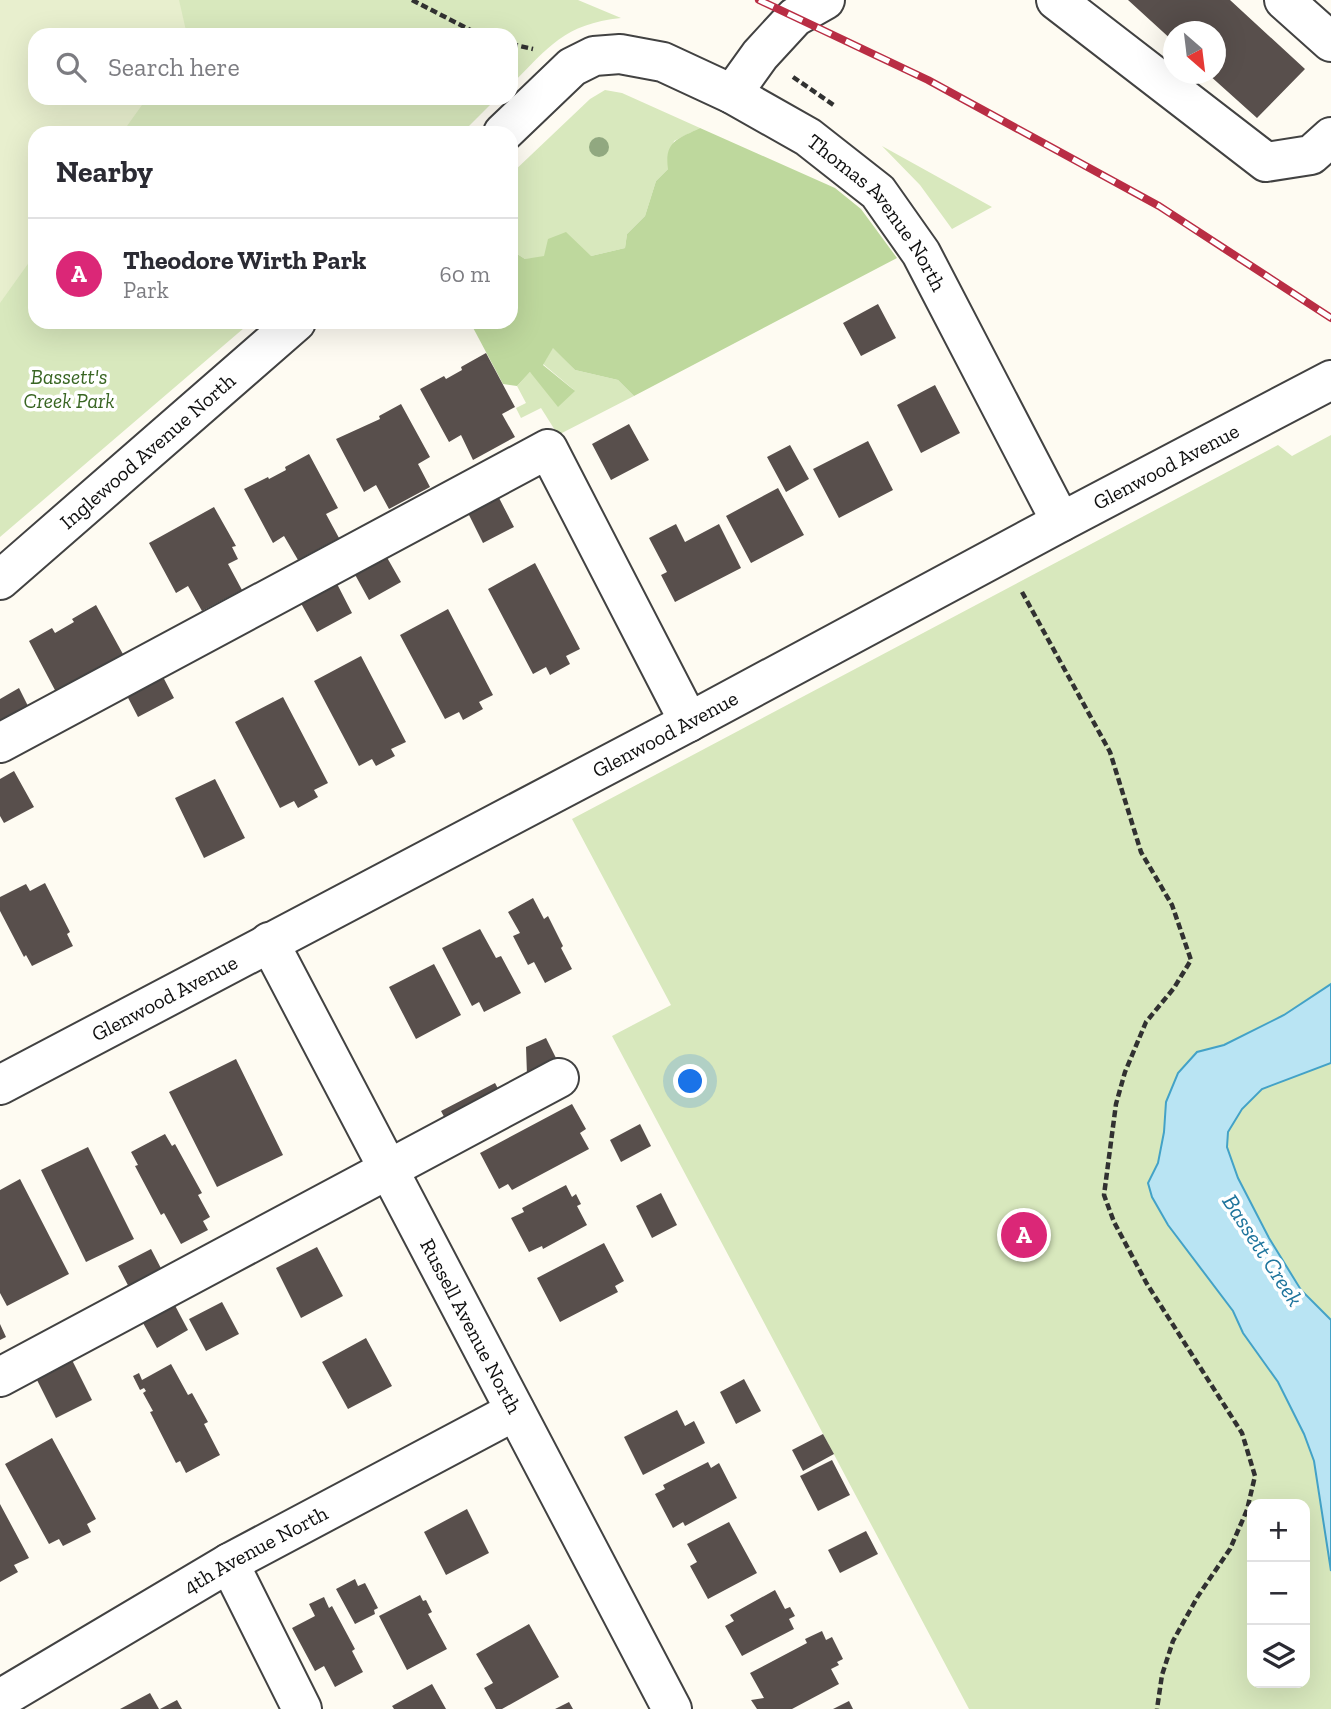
<!DOCTYPE html>
<html lang="en">
<head>
<meta charset="utf-8">
<style>
	:root { --surface:#fff; --page:#f2f2f3; --text:#2b2b33; --muted:#7c7c81; --line:#e1e1e2; --accent:#db2777 }
	body { margin:0; font-family:"Zilla Slab",serif; background:var(--page); color:var(--text) }
	.controls { position:absolute; right:21px; bottom:21px; display:grid; overflow:hidden; border-radius:14px; box-shadow:0 7px 28px #0002 }
	.controls button { width:63px; height:63px; display:grid; place-items:center; padding:0; border:0; border-bottom:2px solid var(--line); background:var(--surface); color:var(--text); font:35px sans-serif }
	.compass { position:absolute; left:1163px; top:21px; width:63px; height:63px; border-radius:50%; background:var(--surface); box-shadow:0 7px 28px #0002; rotate:152deg }
	.you { position:absolute; left:691px; top:1082px; width:24px; height:24px; margin:-18px; border:5px solid #fff; border-radius:50%; background:#1a73e8; box-shadow:0 0 0 10px #1a73e833 }
	.badge { display:grid; place-items:center; width:46px; height:46px; border-radius:50%; background:var(--accent); color:#fff; font-size:23px; font-weight:700 }
	.pin { position:absolute; translate:-50% -50%; border:4px solid #fff; box-shadow:0 2px 7px #0006 }
	.list { margin:0; padding:0; list-style:none }
	h2 { display:flex; justify-content:space-between; align-items:center; height:91px; margin:0; padding:0 28px; font-size:30px }
	h2 small { font-size:23px; font-weight:400; color:var(--muted) }
	.list li { display:grid; grid-template-columns:46px 1fr auto; gap:21px; align-items:center; box-sizing:border-box; height:112px; padding:0 28px; border-top:2px solid var(--line) }
	.list b { display:block; font-size:26px; white-space:nowrap }
	.list p { margin:0; font-size:23px; white-space:nowrap; color:var(--muted) }
	.list em { font-size:23px; font-style:normal; color:var(--muted) }
	.icon { flex:none; width:38px; height:38px; fill:none; stroke:currentColor; stroke-width:2; stroke-linecap:round; stroke-linejoin:round }
	.map { position:relative; flex:none; width:1331px; height:1709px; overflow:hidden }
	.search { position:absolute; background:var(--surface); box-shadow:0 7px 28px #0002; left:28px; top:28px; width:490px; height:77px; display:flex; align-items:center; gap:18px; box-sizing:border-box; padding:0 24px; border-radius:21px; color:var(--muted); font-size:26px }
	.panel { position:absolute; background:var(--surface); box-shadow:0 7px 28px #0002; left:28px; top:126px; width:490px; height:203px; border-radius:21px }
	.map>svg:first-child { display:block }
</style>
</head>
<body>
<div class="map">
<svg width="1331" height="1709" viewBox="0 0 1331 1709">
	<rect width="100%" height="100%" fill="#fefbf2"/>
	<!-- green -->
	<path fill="#d8e8bd" fill-rule="evenodd" d="M0,0H578L621,18C564,24 549,47 511,85V35H35V98H497L462,133H35V322H251L0,537Z
		M605,90L622,93L700,128L674,141L668,169L656,181L645,216L627,234L625,248L591,256L525,259L511,250V174L590,99Z
		M882,146L992,207L952,229L920,185Z
		M553,347L575,370L618,380L634,396L558,435L541,408L521,418L516,408L526,403L517,386L530,372L574,390L543,364Z
		M1331,435V1709H969L612,1036L671,1005L572,819L1278,445L1292,456ZM1252,1504H1305V1683H1252Z"/>
	<!-- forest -->
	<path fill="#bed89d" d="M700,128L835,188L861,209L897,258L634,396L618,380L575,370L553,348L543,365L575,391L558,407L530,372L517,386L503,384L470,322H511V250L525,259L544,256L548,239L566,232L591,256L625,248L627,234L645,216L656,181L668,169C664,141 678,139 700,128Z"/>
	<!-- pitch -->
	<path fill="#e8efce" d="M0,0H179L187,35H35V98H147L122,133H35V254L0,303Z"/>
	<!-- water -->
	<path fill="#b9e4f3" stroke="#43a2c7" stroke-width="2" d="M1331,984V1063L1262,1089L1242,1109L1228,1132L1227,1147L1238,1178L1269,1238L1301,1290L1331,1320V1571L1314,1461L1304,1434L1278,1382L1243,1333L1233,1311L1168,1225L1152,1197L1148,1183L1158,1163L1164,1132L1166,1102L1178,1073L1197,1052L1224,1045L1284,1015Z"/>
	<!-- building -->
	<path fill="#584f4c" d="M1128,0H1230L1305,69L1257,118L1208,74H1216V32H1174V42Z
		M878,304L896,338L861,356L843,323Z
		M486,353L515,407L502,414L515,437L473,460L461,435L449,442L420,389L444,376L446,379L462,370L461,367Z
		M935,385L960,433L921,453L897,405Z
		M401,404L430,457L418,464L430,487L389,509L376,485L364,492L336,439L380,419L379,416Z
		M629,424L649,460L611,480L592,444Z
		M868,441L893,490L839,518L813,469Z
		M790,445L809,479L786,492L767,457Z
		M309,454L338,508L326,514L339,538L298,560L284,536L273,543L244,489L268,477L269,479L286,470L285,467Z
		M778,488L804,535L751,563L726,516Z
		M498,496L514,527L483,543L467,511Z
		M214,507L236,546L232,547L238,559L228,564L242,590L202,611L188,586L176,593L149,543Z
		M676,524L685,542L719,524L741,568L675,602L661,575L667,572L649,538Z
		M385,554L401,582L369,600L353,571Z
		M535,563L580,649L566,656L570,664L550,675L546,667L533,674L488,589Z
		M334,578L352,613L317,632L298,598Z
		M96,605L124,656L56,692L29,641L52,628L55,633L74,622L72,619Z
		M448,609L493,695L479,702L483,709L463,720L459,712L445,719L400,635Z
		M361,656L406,742L391,749L395,756L376,766L372,759L359,766L314,681Z
		M161,673L174,698L138,717L125,692Z
		M19,688L30,710L0,726V699Z
		M283,697L328,783L314,790L318,797L298,808L294,801L280,808L235,722Z
		M14,771L34,807L4,823L0,816V779Z
		M215,779L245,838L204,858L175,798Z
		M45,883L70,932L67,934L73,946L32,966L26,955L24,957L0,911V897L26,884L30,891Z
		M533,898L544,919L548,916L563,946L561,948L572,969L545,983L534,962L528,965L513,936L520,933L508,912Z
		M480,929L496,958L501,956L521,993L484,1012L479,1002L472,1006L442,948Z
		M434,964L461,1015L416,1039L389,987Z
		M546,1038L557,1060L527,1075L526,1047Z
		M236,1059L283,1155L217,1187L169,1092Z
		M495,1083L503,1098L449,1126L441,1111Z
		M572,1104L586,1129L580,1133L589,1149L512,1190L508,1184L499,1189L480,1153Z
		M640,1124L651,1146L621,1162L610,1140Z
		M165,1134L172,1146L175,1144L202,1193L198,1195L210,1217L203,1221L208,1230L181,1244L164,1213L161,1215L135,1166L138,1165L131,1152Z
		M88,1147L134,1239L86,1262L41,1170Z
		M20,1179L69,1274L7,1306L0,1293V1190Z
		M566,1185L572,1197L576,1194L581,1204L577,1206L587,1225L543,1249L542,1246L529,1252L511,1218L524,1212L522,1208Z
		M661,1193L677,1225L652,1238L636,1206Z
		M604,1243L624,1281L615,1286L618,1292L560,1322L537,1278Z
		M317,1247L343,1296L301,1318L276,1268Z
		M151,1249L165,1276L132,1293L118,1266Z
		M171,1298L188,1330L157,1348L138,1314Z
		M222,1302L239,1334L206,1351L189,1319Z
		M0,1324L6,1337L0,1340Z
		M366,1338L392,1386L348,1409L322,1362Z
		M67,1350L92,1400L56,1418L31,1368Z
		M171,1364L188,1395L192,1393L208,1422L204,1424L220,1455L186,1473L180,1461L176,1463L150,1412L153,1411L143,1393L146,1391L144,1388L140,1390L133,1376L139,1373L142,1380Z
		M744,1379L761,1411L736,1424L720,1392Z
		M677,1410L685,1426L694,1421L705,1443L643,1475L624,1437Z
		M823,1434L834,1454L803,1471L792,1450Z
		M52,1438L96,1519L87,1524L91,1532L63,1546L59,1539L49,1544L5,1464Z
		M832,1460L850,1495L818,1511L800,1476Z
		M708,1462L711,1468L719,1463L737,1498L685,1526L683,1522L673,1528L655,1494L665,1489L663,1485Z
		M0,1504L29,1558L14,1565L18,1572L0,1582Z
		M467,1509L489,1553L446,1575L424,1532Z
		M729,1522L757,1573L708,1599L690,1566L697,1562L687,1544Z
		M866,1531L878,1554L840,1573L828,1550Z
		M355,1579L358,1586L365,1583L378,1608L374,1610L375,1614L355,1624L336,1589Z
		M775,1590L785,1609L790,1607L795,1616L789,1619L794,1629L742,1656L725,1626L734,1621L730,1615Z
		M420,1595L423,1601L426,1600L432,1612L428,1614L447,1649L407,1670L379,1616Z
		M324,1597L329,1608L332,1606L355,1649L352,1651L363,1672L335,1687L324,1666L315,1671L292,1628L315,1616L309,1604Z
		M529,1624L559,1677L502,1709H496L484,1688L493,1683L476,1654Z
		M822,1631L826,1640L832,1637L843,1659L837,1662L839,1665L831,1669L839,1684L792,1709H757L751,1700L764,1698L750,1673L807,1643L805,1639Z
		M432,1684L446,1709H394L392,1706Z
		M150,1693L159,1709H120Z
		M177,1700L182,1709H160Z
		M849,1701L853,1709H833Z
		M569,1702L573,1709H555Z"/>
	<g fill="none" stroke-linecap="round" stroke-linejoin="round">
		<defs>
			<g id="minor">
				<path d="M1056,0L1266,162L1311,155L1331,137"/>
				<path d="M1284,0L1331,42"/>
				<path d="M732,94L760,55L795,17L825,0"/>
				<path id="s1" d="M503,133L572,67L594,56L620,54L663,62L732,94L808,137L878,192L921,253L1061,522"/>
				<path id="s2" d="M0,580L296,322"/>
				<path d="M0,743L548,449L689,722"/>
				<path id="s3" d="M269,942L672,1709"/>
				<path id="s4" d="M0,1085L689,722L1061,522L1331,380"/>
				<path d="M0,1377L559,1078"/>
				<path d="M229,1563L302,1709"/>
				<path id="s5" d="M0,1699L229,1563L515,1411"/>
			</g>
		</defs>
		<!-- minor casing -->
		<use href="#minor" stroke="#424242" stroke-width="42"/>
		<!-- path -->
		<path stroke="#313131" stroke-width="4.5" stroke-dasharray="7 3.5" stroke-linecap="butt" d="M412,0L480,35
			M511,44L533,49
			M793,77L835,106
			M1022,592L1110,752L1141,852L1172,905L1191,960L1174,988L1146,1022L1125,1072L1116,1104L1104,1195L1114,1222L1147,1284L1242,1433L1255,1476L1247,1510L1230,1549L1198,1596L1173,1641L1162,1675L1157,1709"/>
		<!-- minor -->
		<use href="#minor" stroke="#fff" stroke-width="38"/>
		<defs>
			<path id="rail" d="M759,0L928,80L1159,206L1331,318"/>
		</defs>
		<!-- rail casing -->
		<use href="#rail" stroke="#b92d44" stroke-width="8"/>
		<!-- rail -->
		<use href="#rail" stroke="#fff" stroke-width="5" stroke-dasharray="16" stroke-linecap="butt"/>
	</g>
	<!-- trees -->
	<circle fill="#91a880" cx="599" cy="147" r="10"/>
	<g text-anchor="middle" stroke-width="7" stroke-linejoin="round" paint-order="stroke">
		<!-- street labels -->
		<g font-size="21" fill="#0f0f0f" stroke="#fff">
			<text dy="7" stroke="none"><textPath href="#s1" startOffset="457">Thomas Avenue North</textPath></text>
			<text dy="7" stroke="none"><textPath href="#s2" startOffset="196">Inglewood Avenue North</textPath></text>
			<text dy="7" stroke="none"><textPath href="#s4" startOffset="1320">Glenwood Avenue</textPath></text>
			<text dy="7" stroke="none"><textPath href="#s4" startOffset="752">Glenwood Avenue</textPath></text>
			<text dy="7" stroke="none"><textPath href="#s4" startOffset="186">Glenwood Avenue</textPath></text>
			<text dy="7" stroke="none"><textPath href="#s3" startOffset="434">Russell Avenue North</textPath></text>
			<text dy="7" stroke="none"><textPath href="#s5" startOffset="296">4th Avenue North</textPath></text>
		</g>
		<!-- park labels -->
		<g font-size="21" font-style="italic" fill="#386522" stroke="#fff">
			<text x="69" y="384">Bassett's<tspan x="69" dy="24">Creek Park</tspan></text>
		</g>
		<!-- water labels -->
		<g font-size="23" font-style="italic" fill="#1e749c" stroke="#fff">
			<text transform="translate(1263 1250) rotate(57)" y="8">Bassett Creek</text>
		</g>
	</g>
</svg>
<div class="controls">
<button>+</button>
<button>−</button>
<button><svg class="icon" aria-label="layers" viewBox="0 0 24 24"><path d="M12 4l9 5-9 5-9-5zM3 14l9 5 9-5"/></svg></button>
</div>
<svg class="compass" viewBox="-18 -18 36 36"><path d="M0-13l5 13h-10z" fill="#e53935"/><path d="M0 13l5-13h-10z" fill="#7c7c81"/></svg>
<div class="you"></div>
<div class="pin badge" style="left:1024px;top:1235px">A</div>
<div class="search"><svg class="icon" aria-label="search" viewBox="0 0 24 24"><circle cx="10" cy="10" r="6"/><path d="M15 15l6 6"/></svg>Search here</div>
<section class="panel">
<h2>Nearby<small></small></h2>
<ul class="list">
<li><span class="badge">A</span><div><b>Theodore Wirth Park</b><p>Park</p></div><em>60 m</em></li>
</ul>
</section>
</div>
</body>
</html>
